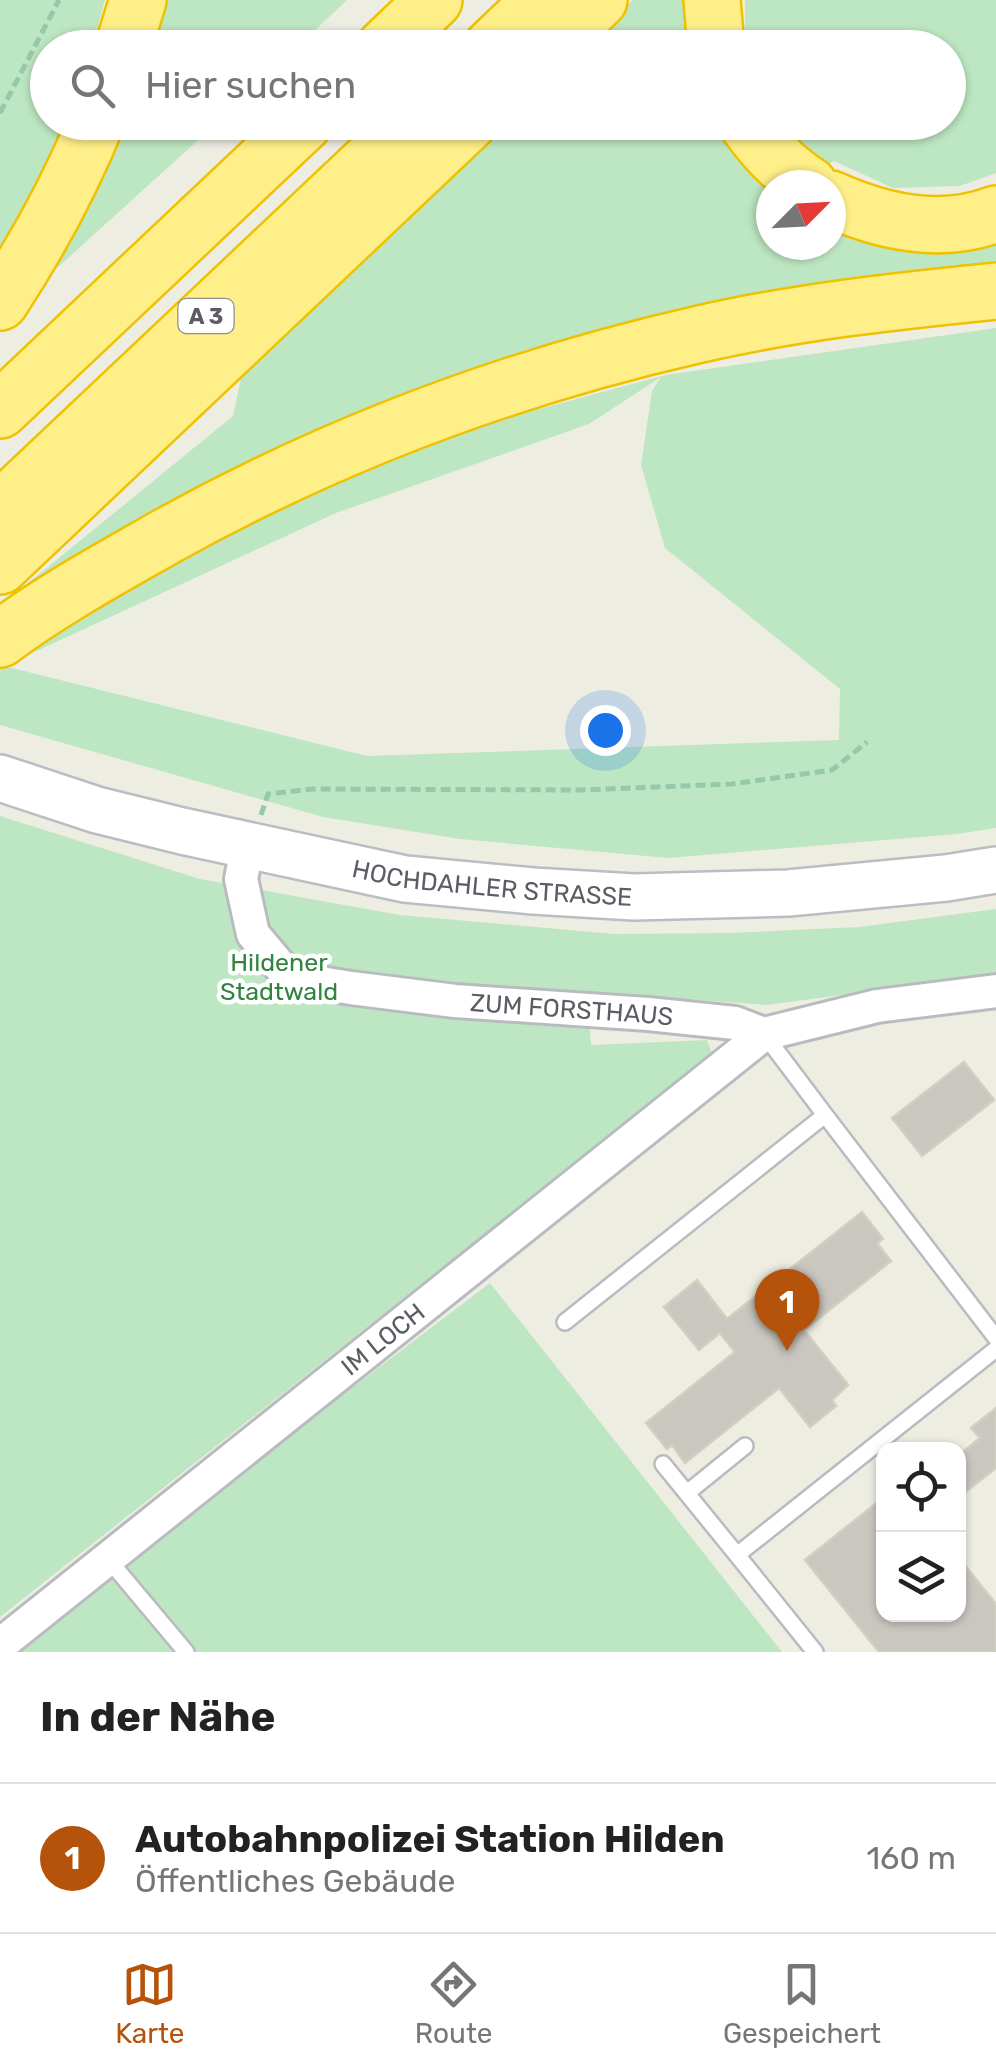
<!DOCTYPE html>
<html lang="de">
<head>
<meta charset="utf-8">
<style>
	:root { --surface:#fff; --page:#f2f2f2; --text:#222; --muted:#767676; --line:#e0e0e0; --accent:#b45309 }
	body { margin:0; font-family:Rubik,sans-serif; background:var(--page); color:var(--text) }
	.controls { position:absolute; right:30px; bottom:30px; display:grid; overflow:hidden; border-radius:20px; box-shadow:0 2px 8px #0004 }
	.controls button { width:90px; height:90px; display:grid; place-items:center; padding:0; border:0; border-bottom:2px solid var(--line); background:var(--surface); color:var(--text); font:50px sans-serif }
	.compass { position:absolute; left:756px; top:170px; width:90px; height:90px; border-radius:50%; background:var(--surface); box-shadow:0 2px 8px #0004; rotate:66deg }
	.you { position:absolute; left:605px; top:730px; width:35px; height:35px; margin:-25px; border:8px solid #fff; border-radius:50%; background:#1a73e8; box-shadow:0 0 0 15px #1a73e833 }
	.badge { display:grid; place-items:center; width:65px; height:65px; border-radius:50%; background:var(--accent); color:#fff; font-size:32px; font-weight:700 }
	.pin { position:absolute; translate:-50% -82px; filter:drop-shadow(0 2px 5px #0008) }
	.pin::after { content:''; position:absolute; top:52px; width:35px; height:30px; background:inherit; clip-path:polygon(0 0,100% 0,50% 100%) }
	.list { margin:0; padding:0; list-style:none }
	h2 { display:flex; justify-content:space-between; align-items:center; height:130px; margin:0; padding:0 40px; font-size:42px }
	h2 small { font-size:32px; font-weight:400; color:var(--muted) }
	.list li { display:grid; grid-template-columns:65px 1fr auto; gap:30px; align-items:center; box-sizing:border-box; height:150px; padding:0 40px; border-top:2px solid var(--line) }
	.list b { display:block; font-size:38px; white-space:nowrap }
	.list p { margin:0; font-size:32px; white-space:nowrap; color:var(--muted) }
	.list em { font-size:32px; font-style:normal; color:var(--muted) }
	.icon { flex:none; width:55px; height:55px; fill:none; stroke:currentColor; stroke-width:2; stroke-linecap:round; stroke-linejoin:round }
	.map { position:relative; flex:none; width:996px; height:1652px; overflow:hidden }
	.search { position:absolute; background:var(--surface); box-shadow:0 2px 8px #0004; left:30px; right:30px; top:30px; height:110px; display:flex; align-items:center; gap:25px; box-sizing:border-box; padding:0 35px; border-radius:55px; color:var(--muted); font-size:38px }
	.sheet { height:280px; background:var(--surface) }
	nav { display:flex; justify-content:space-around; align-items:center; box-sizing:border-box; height:140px; border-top:2px solid var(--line); background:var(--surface); font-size:28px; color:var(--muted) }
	nav a { display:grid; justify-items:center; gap:5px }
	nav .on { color:var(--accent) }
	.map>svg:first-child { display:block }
</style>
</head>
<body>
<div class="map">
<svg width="996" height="1652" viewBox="0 0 996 1652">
	<rect width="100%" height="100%" fill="#eeede2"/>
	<!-- green -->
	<path fill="#bde7c2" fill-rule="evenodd" d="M0,0H105L92,47L48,48V122L71,123L0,259Z
		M157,0H347L297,47L144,48Z
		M633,0H695L691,47L581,48Z
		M745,0H996V173L960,186L893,188L834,161L821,169L772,123L948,122V48H745Z
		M117,123H217L36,287Z
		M499,123H722L771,189V245H831V221L883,247L956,242L996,232V263L882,274L820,293L0,606L233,416L246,355Z
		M996,328V828L957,834L668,858L460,839L323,817L0,725V668L63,621L211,536L344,477L502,419L665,375ZM661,377L652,391L641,465L665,548L840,689L839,740L367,756L4,666L336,513L589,424Z
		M0,816L200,879L400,915L614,934L729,933L859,927L996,909V974L767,1005L587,992L591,1045L707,1040L712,1054L0,1617Z
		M490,1283L782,1652H8L137,1551Z"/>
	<!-- building -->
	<path fill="#c9c7bf" stroke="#d3cfc0" stroke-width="2.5" d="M964,1062L994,1100L922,1156L892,1118Z
		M862,1212L883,1239L877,1243L891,1261L804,1330L848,1385L832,1400L836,1406L810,1427L779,1388L685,1463L672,1445L667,1449L646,1423L735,1352L720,1333L699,1350L664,1307L697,1280L727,1319Z
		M996,1408V1468L958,1498V1456L980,1438L971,1428Z
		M884,1497V1614H958V1557L996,1604V1652H879L805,1560Z"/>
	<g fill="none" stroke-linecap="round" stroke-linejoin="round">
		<defs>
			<path id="lane" d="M825,1115L996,1338
				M565,1322L825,1115L764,1034
				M663,1464L737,1555L996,1349
				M687,1493L745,1446
				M737,1555L815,1652
				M108,1559L186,1652"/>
			<g id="street">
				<path id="s1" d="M248,845L241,879L253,934L290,978L351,988L455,1001L648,1014L735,1023L764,1034L877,1006L996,991"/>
				<path id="s2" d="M0,1645L764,1034"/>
			</g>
			<g id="secondary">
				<path id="s3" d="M0,778L97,810L182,831L405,879L533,891L634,897L788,893L946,878L996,870"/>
			</g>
			<path id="highway" d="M712,0L716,48
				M123,48L138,0
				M384,48L434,0
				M491,48L541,0
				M548,48L599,0
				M746,122C763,147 784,169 809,185
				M831,199C882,222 941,235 996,214
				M0,302C37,246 70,185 96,122
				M0,410L305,122
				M0,510L411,122
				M0,566L469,122
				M0,639C52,600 111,568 167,536C333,444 512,377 696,335C795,312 896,301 996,291"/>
		</defs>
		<!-- lane casing -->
		<use href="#lane" stroke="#babbc1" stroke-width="20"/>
		<!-- street casing -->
		<use href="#street" stroke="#babbc1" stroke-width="38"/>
		<!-- secondary casing -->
		<use href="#secondary" stroke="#bbbdc4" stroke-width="50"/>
		<!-- highway casing -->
		<use href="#highway" stroke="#f0c100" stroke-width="60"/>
		<!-- path -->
		<path stroke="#96c8aa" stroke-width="5" stroke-dasharray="10 5" stroke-linecap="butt" d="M0,113L59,0
			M261,815L268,794L312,789L582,790L732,784L832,770L867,742"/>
		<!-- lane -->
		<use href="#lane" stroke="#fff" stroke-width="15"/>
		<!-- street -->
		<use href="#street" stroke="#fff" stroke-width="32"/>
		<!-- secondary -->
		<use href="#secondary" stroke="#fff" stroke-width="45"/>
		<!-- highway -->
		<use href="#highway" stroke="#ffef88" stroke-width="55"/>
	</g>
	<g text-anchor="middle" stroke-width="9" stroke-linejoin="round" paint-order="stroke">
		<!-- shield labels -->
		<rect fill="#fff" stroke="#8c8e92" stroke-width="2.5" x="178.5" y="299" width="55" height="34" rx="8"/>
		<g font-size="22" font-weight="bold" fill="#5a5d63">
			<text x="206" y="324">A 3</text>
		</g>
		<!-- street labels -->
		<g font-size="25" fill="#5a5d63" stroke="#fff">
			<text dy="9" stroke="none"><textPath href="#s3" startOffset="505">HOCHDAHLER STRASSE</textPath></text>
			<text dy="9" stroke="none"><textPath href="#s1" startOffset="432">ZUM FORSTHAUS</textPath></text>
			<text dy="9" stroke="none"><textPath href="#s2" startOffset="490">IM LOCH</textPath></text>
		</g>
		<!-- park labels -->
		<g font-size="25" fill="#31843f" stroke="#fff">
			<text x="279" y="971">Hildener<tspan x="279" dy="29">Stadtwald</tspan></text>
		</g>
	</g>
</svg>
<div class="controls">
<button><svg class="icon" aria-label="locate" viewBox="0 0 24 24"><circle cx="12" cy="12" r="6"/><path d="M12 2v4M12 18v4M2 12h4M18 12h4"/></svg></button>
<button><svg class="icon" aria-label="layers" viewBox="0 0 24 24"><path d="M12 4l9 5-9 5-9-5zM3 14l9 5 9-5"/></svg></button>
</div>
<svg class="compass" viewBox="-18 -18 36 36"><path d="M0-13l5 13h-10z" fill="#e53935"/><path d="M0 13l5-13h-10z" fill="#767676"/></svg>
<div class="you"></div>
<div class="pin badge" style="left:787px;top:1351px">1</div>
<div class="search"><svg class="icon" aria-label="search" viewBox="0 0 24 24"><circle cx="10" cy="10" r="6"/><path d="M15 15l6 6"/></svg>Hier suchen</div>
</div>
<section class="sheet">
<h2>In der Nähe<small></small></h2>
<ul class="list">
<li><span class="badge">1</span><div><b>Autobahnpolizei Station Hilden</b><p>Öffentliches Gebäude</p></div><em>160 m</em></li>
</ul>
</section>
<nav>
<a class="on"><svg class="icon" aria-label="map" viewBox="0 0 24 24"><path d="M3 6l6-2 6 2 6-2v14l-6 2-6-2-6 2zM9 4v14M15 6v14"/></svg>Karte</a>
<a><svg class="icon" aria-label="directions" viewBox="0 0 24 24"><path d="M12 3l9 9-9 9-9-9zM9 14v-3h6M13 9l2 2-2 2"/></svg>Route</a>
<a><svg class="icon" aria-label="saved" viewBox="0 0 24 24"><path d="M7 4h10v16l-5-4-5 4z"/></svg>Gespeichert</a>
</nav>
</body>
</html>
